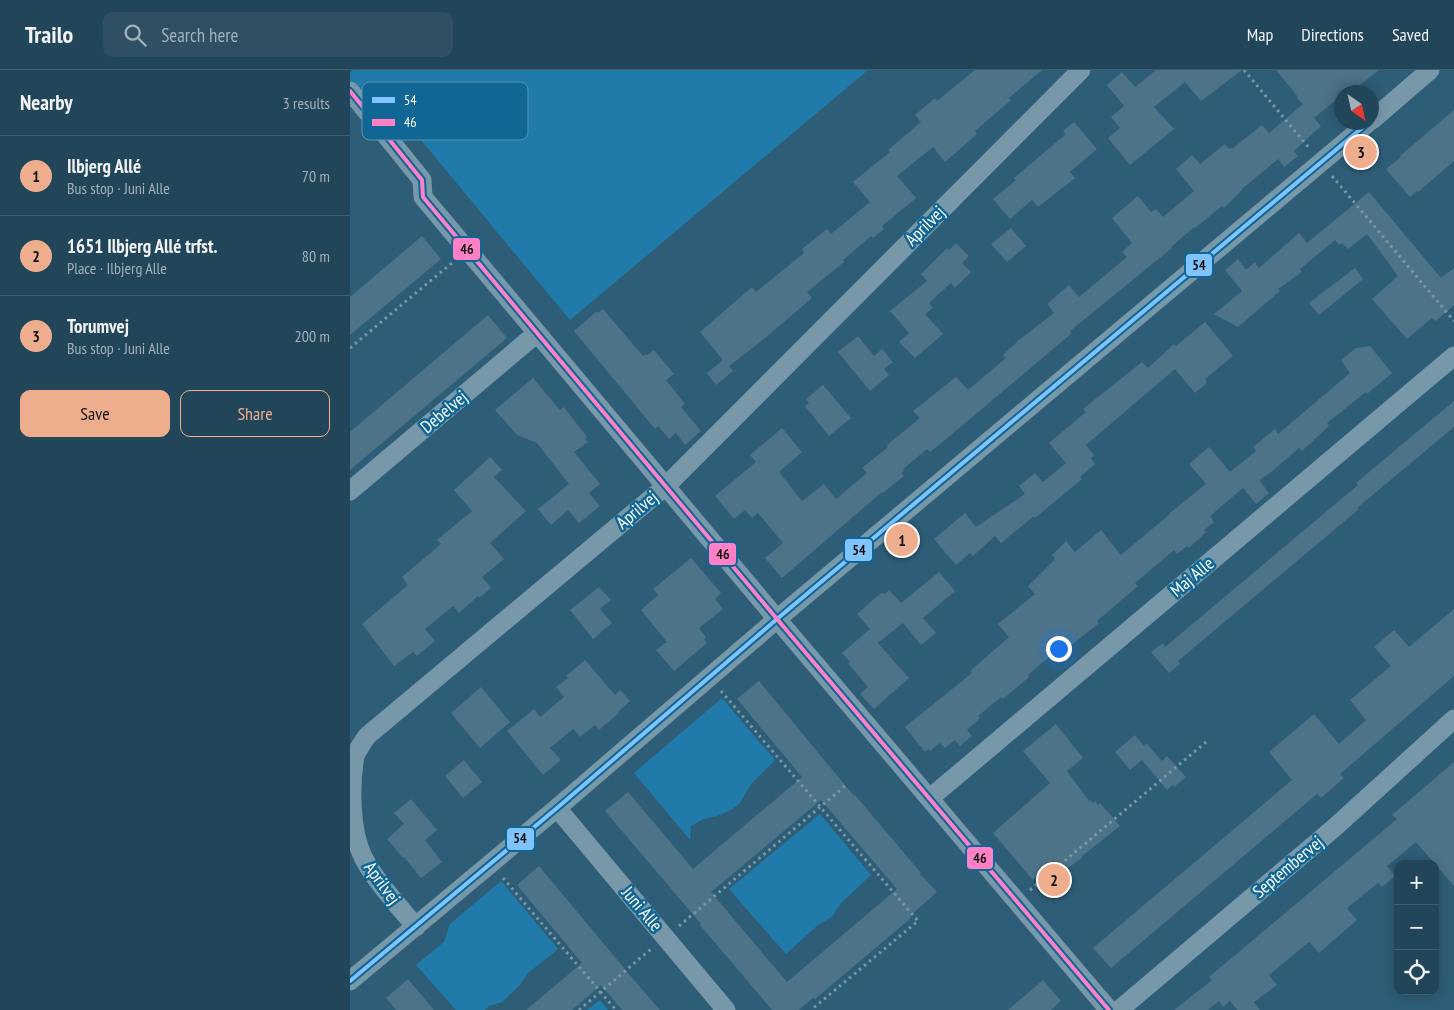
<!DOCTYPE html>
<html lang="en">
<head>
<meta charset="utf-8">
<style>
	:root { --surface:#224659; --page:#2e5062; --text:#f1f3f6; --muted:#a2b1ba; --line:#3f5e6f; --accent:#eead8d }
	body { margin:0; font-family:"PT Sans Narrow",sans-serif; background:var(--page); color:var(--text) }
	.controls { position:absolute; right:15px; bottom:15px; display:grid; overflow:hidden; border-radius:10px; box-shadow:0 2px 12px #0003 }
	.controls button { width:45px; height:45px; display:grid; place-items:center; padding:0; border:0; border-bottom:1px solid var(--line); background:var(--surface); color:var(--text); font:25px sans-serif }
	.compass { position:absolute; left:984px; top:15px; width:45px; height:45px; border-radius:50%; background:var(--surface); box-shadow:0 2px 12px #0003; rotate:146deg }
	.you { position:absolute; left:708px; top:578px; width:18px; height:18px; margin:-12px; border:4px solid #fff; border-radius:50%; background:#1a73e8; box-shadow:0 0 0 8px #1a73e833 }
	.badge { display:grid; place-items:center; width:32px; height:32px; border-radius:50%; background:var(--accent); color:#111; font-size:16px; font-weight:700 }
	.pin { position:absolute; translate:-50% -50%; border:2px solid #fff; box-shadow:0 1px 5px #0006 }
	.list { margin:0; padding:0; list-style:none }
	h2 { display:flex; justify-content:space-between; align-items:center; height:65px; margin:0; padding:0 20px; font-size:21px }
	h2 small { font-size:16px; font-weight:400; color:var(--muted) }
	.list li { display:grid; grid-template-columns:32px 1fr auto; gap:15px; align-items:center; box-sizing:border-box; height:80px; padding:0 20px; border-top:1px solid var(--line) }
	.list b { display:block; font-size:19px; white-space:nowrap }
	.list p { margin:0; font-size:16px; white-space:nowrap; color:var(--muted) }
	.list em { font-size:16px; font-style:normal; color:var(--muted) }
	.actions { display:flex; gap:10px; padding:15px 20px }
	.actions a { flex:1; padding:11px 0; border:1px solid var(--accent); border-radius:10px; text-align:center; font-size:18px; color:var(--accent) }
	.actions .main { background:var(--accent); color:#111 }
	.icon { flex:none; width:28px; height:28px; fill:none; stroke:currentColor; stroke-width:2; stroke-linecap:round; stroke-linejoin:round }
	.map { position:relative; flex:none; width:1104px; height:940px; overflow:hidden }
	header { display:flex; align-items:center; gap:30px; box-sizing:border-box; height:70px; padding:0 25px; background:var(--surface); border-bottom:1px solid var(--line) }
	header strong { font-size:24px }
	nav { display:flex; gap:28px; margin-inline-start:auto; font-size:18px }
	.search { width:350px; height:45px; background:var(--page); display:flex; align-items:center; gap:12px; box-sizing:border-box; padding:0 18px; border-radius:10px; color:var(--muted); font-size:19px }
	main { display:flex }
	aside { flex:1; background:var(--surface) }
	.map>svg:first-child { display:block }
</style>
</head>
<body>
<header>
<strong>Trailo</strong>
<div class="search"><svg class="icon" aria-label="search" viewBox="0 0 24 24"><circle cx="10" cy="10" r="6"/><path d="M15 15l6 6"/></svg>Search here</div>
<nav><a>Map</a><a>Directions</a><a>Saved</a></nav>
</header>
<main>
<aside>
<h2>Nearby<small>3 results</small></h2>
<ul class="list">
<li><span class="badge">1</span><div><b>Ilbjerg Allé</b><p>Bus stop · Juni Alle</p></div><em>70 m</em></li>
<li><span class="badge">2</span><div><b>1651 Ilbjerg Allé trfst.</b><p>Place · Ilbjerg Alle</p></div><em>80 m</em></li>
<li><span class="badge">3</span><div><b>Torumvej</b><p>Bus stop · Juni Alle</p></div><em>200 m</em></li>
</ul>
<div class="actions"><a class="main">Save</a><a>Share</a></div>
</aside>
<div class="map">
<svg width="1104" height="940" viewBox="0 0 1104 940">
	<rect width="100%" height="100%" fill="#2e5d77"/>
	<!-- green -->
	<path fill="#207bab" d="M3,0H518L220,250L22,11L10,21L0,10V3Z
		M372,628L425,690L401,714L390,733L381,740L367,746L353,749L341,756L340,770L284,703Z
		M470,744L521,805L491,833L482,847L468,855L436,884L379,819Z
		M151,811L208,879L177,904L170,915L152,932L139,936L135,940H106L66,895L94,872L100,854Z
		M250,930L258,940H237Z"/>
	<!-- building -->
	<path fill="#4d7388" fill-rule="evenodd" d="M625,0H692L659,28L661,30L625,61L627,64L595,92L583,77L547,106L566,128L532,156L534,159L523,168L521,166L499,185L493,190L494,192L457,222L462,228L414,269L379,296L383,301L366,315L357,303L373,290L350,262L402,217L406,222L454,183L452,179L477,159L481,164L520,132L503,112L540,82L538,80L571,52L565,45L585,28L587,31Z
		M806,0H892L851,31L835,12L804,37L824,59L780,95L758,68L770,58L761,47L774,36L757,15L772,2L785,17Z
		M926,0H1029L1001,22H992V25L964,48L971,56L944,81L948,86L934,97L928,89L892,119V120L874,138L872,136L845,158L844,157L821,177L822,178L720,261L722,263L595,370L580,382L577,379L553,399L555,400L551,403L554,406L533,423L532,422L432,508L415,488L433,473L408,443L402,448L395,440L384,449L365,426L406,392L400,385L432,358L452,382L429,402L452,431L474,414L486,429L517,403L512,398L538,377L537,375L570,348L563,341L606,307L618,320L656,288L653,285L669,270L704,243L697,234L719,215L729,227L777,187L772,182L782,173L762,148L788,126L801,142L806,139L813,147L844,121L826,99L842,85L850,94L875,74L879,79L881,78L882,79L912,55L919,63L953,34L947,28L948,27Z
		M1104,40V91L1068,122L1067,121L1060,127L1036,99L1051,87L1050,86Z
		M724,52L747,79L720,102L725,108L688,137L682,130L660,149L643,129L666,110L664,108L716,64L713,61Z
		M1019,122L1091,208L1104,198V235L1086,251L1082,248L1057,269L1022,229L1048,206L1017,164L998,179L992,173L989,175L985,170L950,199L952,202L928,219L930,221L888,257L864,244L892,221L875,200L888,189L896,200L905,192L909,198L949,163L957,173Z
		M661,158L676,176L657,192L641,174Z
		M72,166L91,189L0,265V227Z
		M606,173L619,186L612,193L621,202L605,218L601,213L579,233L583,238L575,244L593,264L565,288L549,272L559,263L540,241L577,211L571,204L597,178L599,180Z
		M1005,198L1013,209L969,245L959,233Z
		M253,239L293,286L296,284L297,285L304,280L324,304L316,310L335,334L331,337L351,361L335,375L326,363L319,369L308,356L305,359L224,261L247,241L248,243Z
		M138,245L157,268L0,400V362Z
		M855,252L883,286L855,309L857,313L845,323L825,299L736,375L744,385L741,388L745,394L730,407L732,409L685,448L684,446L651,473L645,466L623,486L620,483L606,495L584,469L615,443L626,457L675,424L669,416L685,403L693,412L716,393L699,373L736,342L733,339L792,292L798,298L824,274L826,276Z
		M508,266L524,286L532,279L543,292L534,299L539,305L520,321L488,282Z
		M1020,276L1042,303L1017,324L1016,322L977,353L979,356L952,381L949,378L920,403L909,410L919,423L906,434L893,418L860,446L864,452L854,460L856,462L839,478L837,476L827,484L824,480L785,513L788,516L747,551L749,553L703,590L700,586L678,605L679,607L653,629L651,627L628,646L630,648L617,660L622,666L610,676L605,670L595,678L590,673L580,681L579,679L575,682L555,657L622,603L620,601L659,567L648,554L685,524L678,516L705,489L702,485L716,471L725,482L751,460L771,485L820,444V443L856,414L839,394L859,377L880,402L906,381L903,377L925,359L928,364L1000,303L991,290L1006,278Z
		M183,308L210,340L214,337L237,367L235,369L238,372L224,382L250,414L239,423L250,436L229,453L218,440L201,455L188,439L219,414L187,373L167,365L145,340Z
		M473,315L501,348L479,366L455,336L459,333L456,329Z
		M1104,331V357L1007,438L1009,439L828,591L830,594L819,603L801,582L813,573L815,577L1008,415L1006,413Z
		M140,387L152,400L144,407L176,441L140,473L154,489L132,507L141,518L129,528L128,526L109,543L103,536L75,559L85,571L67,586L63,582L44,596L12,554L58,515L52,507L91,474L87,470L122,441L104,420Z
		M341,488L371,523L365,529L373,539L349,558L356,567L354,569L357,573L324,601L306,580L317,572L291,540L308,525L303,519Z
		M589,502L605,521L573,548L586,563L571,575L553,553L528,573L559,608L524,639L510,624L518,617L498,593L500,592L492,583L520,559L507,544L531,523L535,524L539,520L551,533Z
		M249,517L261,530L250,539L262,553L243,569L220,540Z
		M1104,539V606L990,704L994,708L971,728L967,724L761,898L743,878L942,710L919,682L964,644L989,674L1016,650L1000,630L1041,596L1024,577L1044,560L1059,577Z
		M235,590L265,625L270,620L280,631L268,642L269,643L249,660L245,655L230,667L223,659L200,678L211,690L193,705L157,661L184,639L190,647L214,627L206,617L218,608L216,606Z
		M409,611L504,726L505,725L571,803L570,804L587,822L560,846L561,848L465,929L463,928L449,940H422L350,855L351,854L255,741L278,722L343,799L452,707L387,629ZM471,730L547,819L437,912L361,822Z
		M131,617L160,652L130,678L101,643Z
		M706,654L733,688L717,701L739,731L740,730L743,733L745,731L748,735L750,733L770,756L731,787L732,788L713,801L717,806L698,822L686,807L683,810L643,763L700,713L673,681Z
		M785,665L794,676L796,673L812,691L817,686L836,707L824,717L823,715L817,720L792,690L780,700L765,682Z
		M114,690L132,712L113,728L95,706Z
		M1104,692V816L1066,772L1037,796L1045,806L1032,817L1028,813L997,838L1007,850L969,883L959,872L919,905L927,915L904,932L910,940H887L880,931L873,937L869,931L858,940H824L862,910L859,907L1047,749L1042,745Z
		M61,729L87,760L75,770L92,792L71,808L54,787L53,788L37,769L54,754L44,743Z
		M189,796L284,910L310,940H272L251,915L222,940H176L232,893L167,815Z
		M58,909L84,940H46L36,928Z
		M693,910L711,931L701,940H658Z"/>
	<g fill="none" stroke-linecap="round" stroke-linejoin="round">
		<!-- path -->
		<path stroke="#7798a9" stroke-width="3" stroke-dasharray="2.5 4" stroke-linecap="butt" d="M894,0L959,78
			M982,106L1104,251
			M0,278L103,192
			M371,621L568,851L461,940
			M153,808L266,940
			M680,820L856,672
			M329,856L495,716
			M229,940L301,879"/>
		<!-- street -->
		<path stroke="#7798a9" stroke-width="19" d="M0,21L72,110L73,127L427,549L759,940
			M1022,50L1080,0
			M0,421L187,263
			M580,728L1104,286
			M207,738L376,940
			M66,857C48,835 26,812 13,787C0,760 0,715 5,686C8,679 13,672 17,666L316,416L731,0
			M0,911L207,738L427,549L1019,52
			M769,940L984,758L1104,649"/>
		<defs>
			<path id="bus-1" d="M0,911L207,738L427,549L1019,52"/>
			<path id="bus-2" d="M0,21L72,110L73,127L427,549L759,940"/>
		</defs>
		<!-- bus-1 casing -->
		<use href="#bus-1" stroke="#106695" stroke-width="8"/>
		<!-- bus-2 casing -->
		<use href="#bus-2" stroke="#106695" stroke-width="8"/>
		<!-- bus-1 -->
		<use href="#bus-1" stroke="#80c4ff" stroke-width="4"/>
		<!-- bus-2 -->
		<use href="#bus-2" stroke="#ff80c5" stroke-width="4"/>
	</g>
	<g text-anchor="middle" stroke-width="5" stroke-linejoin="round" paint-order="stroke">
		<!-- street labels -->
		<g font-size="18" fill="#fff" stroke="#106695">
			<text transform="translate(575 156) rotate(-45)" y="6">Aprilvej</text>
			<text transform="translate(94 342) rotate(-40)" y="6">Debelvej</text>
			<text transform="translate(287 440) rotate(-40)" y="6">Aprilvej</text>
			<text transform="translate(842 507) rotate(-40)" y="6">Maj Alle</text>
			<text transform="translate(938 797) rotate(-40)" y="6">Septembervej</text>
			<text transform="translate(32 813) rotate(54)" y="6">Aprilvej</text>
			<text transform="translate(292 839) rotate(50)" y="6">Juni Alle</text>
		</g>
	</g>
	<!-- legend -->
	<rect x="12" y="12" width="166" height="58" rx="8" fill="#106695" stroke="#5894b5" stroke-width="1"/>
	<rect x="22" y="27" width="23" height="6" fill="#80c4ff"/>
	<rect x="22" y="49" width="23" height="7" fill="#ff80c5"/>
	<g font-size="14" fill="#fff">
		<text x="54" y="35">54</text>
		<text x="54" y="57">46</text>
	</g>
	<g stroke="#106695" stroke-width="2">
		<rect x="102" y="167" width="29" height="24" rx="5" fill="#ff80c5"/>
		<rect x="835" y="183" width="28" height="24" rx="5" fill="#80c4ff"/>
		<rect x="494" y="468" width="29" height="24" rx="5" fill="#80c4ff"/>
		<rect x="358" y="472" width="29" height="24" rx="5" fill="#ff80c5"/>
		<rect x="156" y="757" width="29" height="24" rx="5" fill="#80c4ff"/>
		<rect x="616" y="776" width="28" height="24" rx="5" fill="#ff80c5"/>
	</g>
	<g font-size="14" text-anchor="middle" font-weight="bold" fill="#111">
		<text x="117" y="184">46</text>
		<text x="849" y="200">54</text>
		<text x="509" y="485">54</text>
		<text x="373" y="489">46</text>
		<text x="170" y="773">54</text>
		<text x="630" y="793">46</text>
	</g>
</svg>
<div class="controls">
<button>+</button>
<button>−</button>
<button><svg class="icon" aria-label="locate" viewBox="0 0 24 24"><circle cx="12" cy="12" r="6"/><path d="M12 2v4M12 18v4M2 12h4M18 12h4"/></svg></button>
</div>
<svg class="compass" viewBox="-18 -18 36 36"><path d="M0-13l5 13h-10z" fill="#e53935"/><path d="M0 13l5-13h-10z" fill="#a2b1ba"/></svg>
<div class="you"></div>
<div class="pin badge" style="left:552px;top:470px">1</div>
<div class="pin badge" style="left:704px;top:810px">2</div>
<div class="pin badge" style="left:1011px;top:82px">3</div>
</div>
</main>
</body>
</html>
